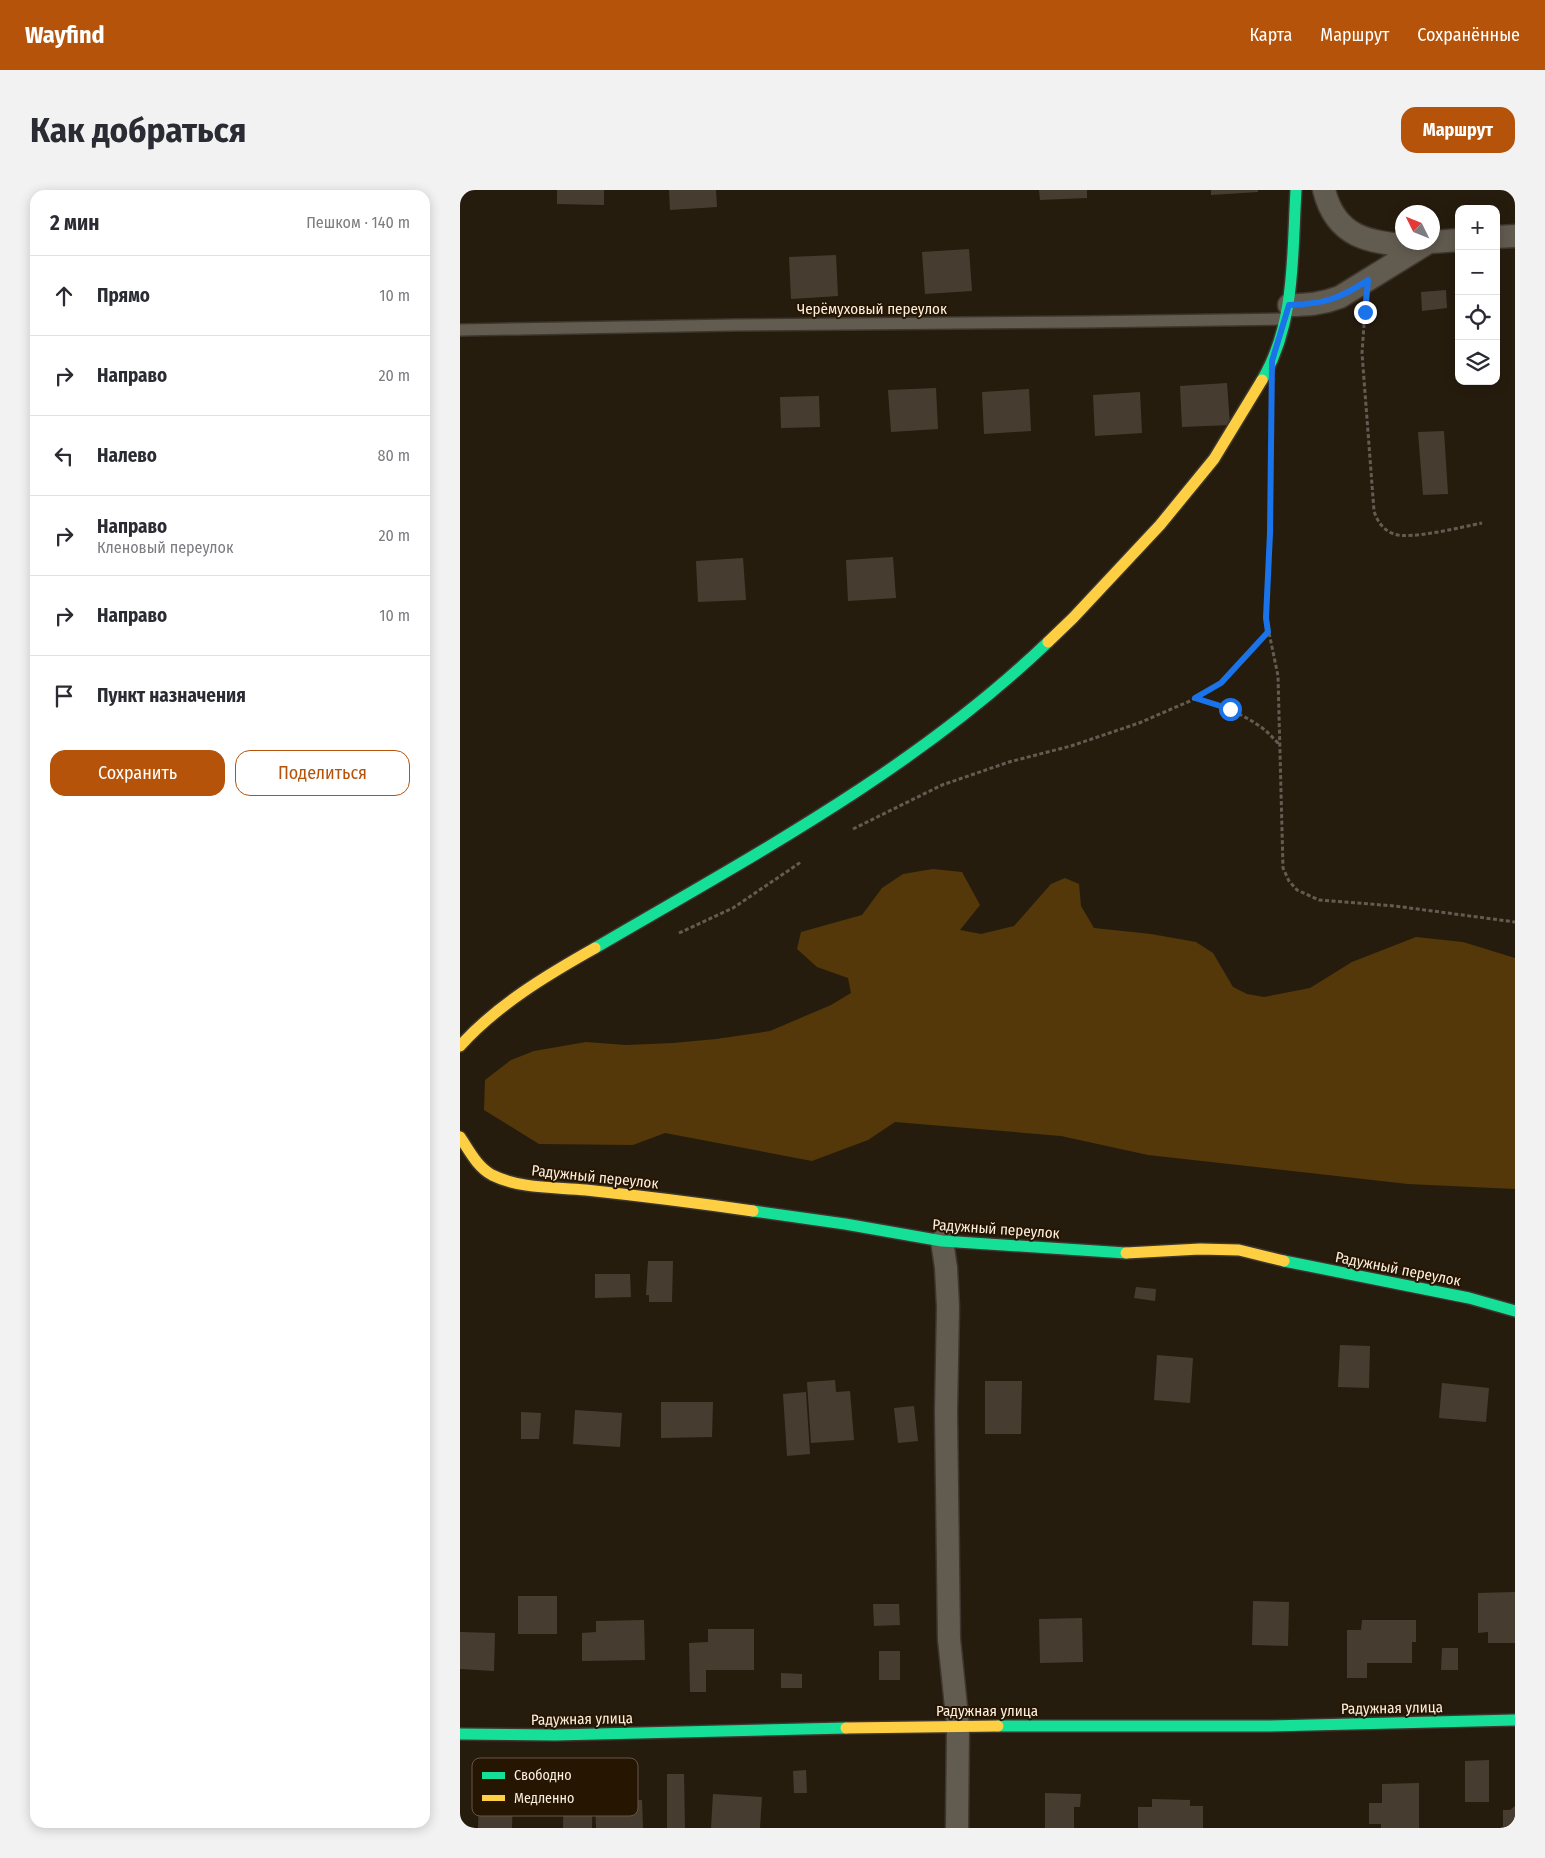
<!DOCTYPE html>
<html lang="ru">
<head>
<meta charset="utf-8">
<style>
	:root { --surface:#fff; --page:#f2f2f3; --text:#2b2b33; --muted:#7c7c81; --line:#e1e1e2; --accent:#b45309 }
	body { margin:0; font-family:"Fira Sans Condensed",sans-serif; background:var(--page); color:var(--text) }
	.controls { position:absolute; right:15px; top:15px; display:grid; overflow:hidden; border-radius:10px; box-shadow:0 2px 12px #0003 }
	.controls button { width:45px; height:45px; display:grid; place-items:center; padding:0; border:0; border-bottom:1px solid var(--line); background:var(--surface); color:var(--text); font:25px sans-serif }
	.compass { position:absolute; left:935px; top:15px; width:45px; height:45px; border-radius:50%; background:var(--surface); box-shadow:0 2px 12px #0003; rotate:313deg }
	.stop { position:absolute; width:15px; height:15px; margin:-11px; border:4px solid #1a73e8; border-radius:50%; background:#fff }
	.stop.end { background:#1a73e8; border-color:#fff; box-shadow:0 1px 5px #0008 }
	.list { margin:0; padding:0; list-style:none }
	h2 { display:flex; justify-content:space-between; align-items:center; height:65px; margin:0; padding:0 20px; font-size:21px }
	h2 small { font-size:16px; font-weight:400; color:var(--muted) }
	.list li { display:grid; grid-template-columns:32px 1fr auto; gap:15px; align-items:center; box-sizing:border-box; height:80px; padding:0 20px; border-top:1px solid var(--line) }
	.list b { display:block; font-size:19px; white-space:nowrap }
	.list p { margin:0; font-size:16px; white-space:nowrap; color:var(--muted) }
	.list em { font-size:16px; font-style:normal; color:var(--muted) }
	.actions { display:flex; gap:10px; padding:15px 20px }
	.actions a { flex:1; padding:11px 0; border:1px solid var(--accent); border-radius:15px; text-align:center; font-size:18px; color:var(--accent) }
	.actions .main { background:var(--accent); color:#fff }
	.icon { flex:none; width:28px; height:28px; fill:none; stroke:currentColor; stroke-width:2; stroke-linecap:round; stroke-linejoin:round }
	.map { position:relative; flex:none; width:1055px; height:1638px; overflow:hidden; border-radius:15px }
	header { display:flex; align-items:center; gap:30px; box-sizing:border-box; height:70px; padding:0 25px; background:var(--accent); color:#fff }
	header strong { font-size:24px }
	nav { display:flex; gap:28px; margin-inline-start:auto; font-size:18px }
	.intro { display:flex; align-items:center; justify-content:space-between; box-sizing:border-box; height:120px; padding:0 30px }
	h1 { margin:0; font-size:35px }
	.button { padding:12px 22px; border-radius:15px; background:var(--accent); color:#fff; font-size:18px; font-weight:700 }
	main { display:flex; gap:30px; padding:0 30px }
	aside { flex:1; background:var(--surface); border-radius:15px; box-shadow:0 2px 12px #0003 }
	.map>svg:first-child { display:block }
</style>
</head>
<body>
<header>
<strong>Wayfind</strong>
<nav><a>Карта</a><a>Маршрут</a><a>Сохранённые</a></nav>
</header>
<div class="intro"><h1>Как добраться</h1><a class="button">Маршрут</a></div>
<main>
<aside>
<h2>2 мин<small>Пешком · 140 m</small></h2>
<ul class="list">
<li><svg class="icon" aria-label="ahead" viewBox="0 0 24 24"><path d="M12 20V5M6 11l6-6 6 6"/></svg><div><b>Прямо</b></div><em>10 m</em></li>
<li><svg class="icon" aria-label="right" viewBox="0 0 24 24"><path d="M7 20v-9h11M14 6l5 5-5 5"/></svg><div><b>Направо</b></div><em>20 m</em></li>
<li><svg class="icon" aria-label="left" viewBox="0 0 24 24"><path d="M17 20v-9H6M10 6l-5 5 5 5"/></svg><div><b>Налево</b></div><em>80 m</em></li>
<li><svg class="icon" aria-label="right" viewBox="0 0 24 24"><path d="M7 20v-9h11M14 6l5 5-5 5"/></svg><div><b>Направо</b><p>Кленовый переулок</p></div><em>20 m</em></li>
<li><svg class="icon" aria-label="right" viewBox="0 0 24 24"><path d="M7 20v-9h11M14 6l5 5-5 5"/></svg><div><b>Направо</b></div><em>10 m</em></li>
<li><svg class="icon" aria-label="arrive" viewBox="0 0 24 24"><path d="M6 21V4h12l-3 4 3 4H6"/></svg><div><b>Пункт назначения</b></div></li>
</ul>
<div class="actions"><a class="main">Сохранить</a><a>Поделиться</a></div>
</aside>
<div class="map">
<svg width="1055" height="1638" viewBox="0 0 1055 1638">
	<rect width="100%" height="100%" fill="#261c0e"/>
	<!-- green -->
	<path fill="#543809" d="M473,679L502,682L520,715L500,740L521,744L554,736L591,694L605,688L619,694L621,716L634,738L691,744L736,752L753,763L773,797L787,804L804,807L850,798L892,772L956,747L1003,752L1055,768V999L948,994L688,965L601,946L435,932L408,950L352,971L205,943L173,955L79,954L24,920L25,890L51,870L74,861L126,852L166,855L213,853L256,849L310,841L371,815L391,803L388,788L357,777L337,759L341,742L402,725L422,698L443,684Z"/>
	<!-- building -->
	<path fill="#463d30" d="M97,0H144V15L97,14Z
		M209,0H256L257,17L210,20Z
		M579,0H627V8L580,10Z
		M751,0H798V2L751,5Z
		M509,59L512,101L465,104L462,62Z
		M376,65L378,106L331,109L329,67Z
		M986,100L987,118L962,121L961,102Z
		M767,193L770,235L722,237L720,196Z
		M476,198L478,239L431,242L428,200Z
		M569,199L571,241L524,244L522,202Z
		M680,202L682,243L635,246L633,205Z
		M359,206L360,237L321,238L320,207Z
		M984,241L988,304L963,305L958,242Z
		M433,367L436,408L388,411L386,370Z
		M283,368L286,410L238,412L236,371Z
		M188,1071H213L212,1112H189V1105H186Z
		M135,1084H170L171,1107L135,1108Z
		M676,1097L696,1099L695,1111L674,1108Z
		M880,1155L910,1156L909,1198L878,1197Z
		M697,1165L733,1168L730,1213L694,1210Z
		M375,1190L376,1202L390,1201L394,1250L351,1253L347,1192Z
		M525,1191H562L561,1244H525Z
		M982,1193L1029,1198L1026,1232L979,1228Z
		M346,1202L350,1264L327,1266L323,1204Z
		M201,1212H253L252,1247L201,1248Z
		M454,1216L458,1251L438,1253L434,1218Z
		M115,1220L162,1223L160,1257L113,1254Z
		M61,1222L81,1223L79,1249H61Z
		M1055,1402V1453H1028V1442L1018,1443V1403Z
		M58,1406H97V1444H58Z
		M793,1411L829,1412L828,1456L792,1455Z
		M413,1414H439L440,1435L414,1436Z
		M622,1428L623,1472L580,1473L579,1429Z
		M184,1430L185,1470L122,1471V1443L136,1442V1431Z
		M902,1430H956V1452H952V1473H907V1488H887V1440H901Z
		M248,1439H294V1480H246V1502H230L229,1453L248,1452Z
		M0,1442L35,1443L34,1481L0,1479Z
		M982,1458H998V1480H981Z
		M419,1461H440V1490H419Z
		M321,1483L342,1484V1498H321Z
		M1029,1570V1612H1005V1571Z
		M346,1580L347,1603H334L333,1581Z
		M207,1584H224L225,1638H207Z
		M104,1587H133L132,1638H103Z
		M959,1593V1638H921V1634H909V1613H922V1594Z
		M143,1600H175V1610H182L183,1638H136L135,1611H143Z
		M585,1603L621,1604L620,1617H614V1638H585Z
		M253,1604L302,1607L300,1638H251Z
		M19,1607H53L52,1638H18Z
		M692,1609L730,1610V1616H743V1638H678V1617H692Z
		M1055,1616V1638H1043V1620H1050Z"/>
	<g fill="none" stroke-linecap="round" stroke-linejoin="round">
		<defs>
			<path id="lane" d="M0,140L274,135L621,132L825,129"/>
			<path id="street" d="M864,0C877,53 916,52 961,57
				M1036,47L1055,46
				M972,52L999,50
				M829,115C847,115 862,114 880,107L969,52
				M482,1051L486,1078L488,1117L486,1222L489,1449L498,1536L497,1638"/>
			<path id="fast" d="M802,190C836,133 832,64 836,0
				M135,758C292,666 456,579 588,452
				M293,1021L385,1034L482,1051L666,1063
				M824,1071L1009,1108L1055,1121
				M538,1536H809L1055,1530
				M0,1544L95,1545L386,1538"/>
			<path id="slow" d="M588,452L613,428L700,335L754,269L802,190
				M0,856C37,815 87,785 135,758
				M0,947C9,960 17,977 32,985C60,999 95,997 126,1000C182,1006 238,1013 293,1021
				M666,1063L740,1059L779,1060L824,1071
				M386,1538L538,1536"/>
		</defs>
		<!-- lane casing -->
		<use href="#lane" stroke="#3d362c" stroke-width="14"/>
		<!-- street casing -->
		<use href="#street" stroke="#3d362c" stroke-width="25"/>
		<!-- fast casing -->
		<use href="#fast" stroke="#3d362c" stroke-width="14"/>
		<!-- slow casing -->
		<use href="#slow" stroke="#3d362c" stroke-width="14"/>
		<!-- path -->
		<path stroke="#635c52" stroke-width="3" stroke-dasharray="4 2.5" stroke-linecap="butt" d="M905,121L902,163L914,321C917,331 923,340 934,344C950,350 1002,337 1022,333
			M812,229L810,343L806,428L818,486L823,678L829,691L837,700L859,710L935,716L1055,732
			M736,508C757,515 779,522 798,535C806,540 812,547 819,554
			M393,639L482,595L549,572L611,556L679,533L730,511L761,493L808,442
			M219,743L273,718L341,672"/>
		<!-- lane -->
		<use href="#lane" stroke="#625b50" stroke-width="11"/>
		<!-- street -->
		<use href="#street" stroke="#625b50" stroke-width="22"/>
		<!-- fast -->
		<use href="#fast" stroke="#16e098" stroke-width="11"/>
		<!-- slow -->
		<use href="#slow" stroke="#ffcf43" stroke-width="11"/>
	</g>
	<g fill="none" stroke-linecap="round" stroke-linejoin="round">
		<!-- route -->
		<path stroke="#1a73e8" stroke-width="6" d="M770,519L735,508L761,493L808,442L806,428L810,343L812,171L829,115C864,114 879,109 908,90L905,122"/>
	</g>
	<g text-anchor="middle" stroke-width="4" stroke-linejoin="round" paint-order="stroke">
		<!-- street labels -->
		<g font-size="15" fill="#fcf0e1" stroke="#261500">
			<text x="412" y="124">Черёмуховый переулок</text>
			<text transform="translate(135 987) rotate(6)" y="5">Радужный переулок</text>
			<text transform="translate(536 1039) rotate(4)" y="5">Радужный переулок</text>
			<text transform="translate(938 1079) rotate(11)" y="5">Радужный переулок</text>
			<text transform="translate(932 1518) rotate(-1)" y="5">Радужная улица</text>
			<text x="527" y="1526">Радужная улица</text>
			<text transform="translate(122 1529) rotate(-1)" y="5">Радужная улица</text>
		</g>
	</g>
	<!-- legend -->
	<rect x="12" y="1568" width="166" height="58" rx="8" fill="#261500" stroke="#665744" stroke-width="1"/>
	<rect x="22" y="1582" width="23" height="7" fill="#16e098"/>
	<rect x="22" y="1605" width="23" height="6" fill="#ffcf43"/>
	<g font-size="14" fill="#fcf0e1">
		<text x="54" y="1590">Свободно</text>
		<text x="54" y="1613">Медленно</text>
	</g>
</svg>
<div class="controls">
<button>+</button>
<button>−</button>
<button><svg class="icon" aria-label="locate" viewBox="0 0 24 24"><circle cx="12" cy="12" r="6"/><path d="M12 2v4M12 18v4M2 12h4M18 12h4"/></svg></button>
<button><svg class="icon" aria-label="layers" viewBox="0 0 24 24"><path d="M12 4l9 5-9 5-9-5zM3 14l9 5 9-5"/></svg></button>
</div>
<svg class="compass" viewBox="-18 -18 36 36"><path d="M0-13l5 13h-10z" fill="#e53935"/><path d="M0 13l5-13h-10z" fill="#7c7c81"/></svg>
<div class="stop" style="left:770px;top:519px"></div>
<div class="stop end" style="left:905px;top:122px"></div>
</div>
</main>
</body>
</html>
